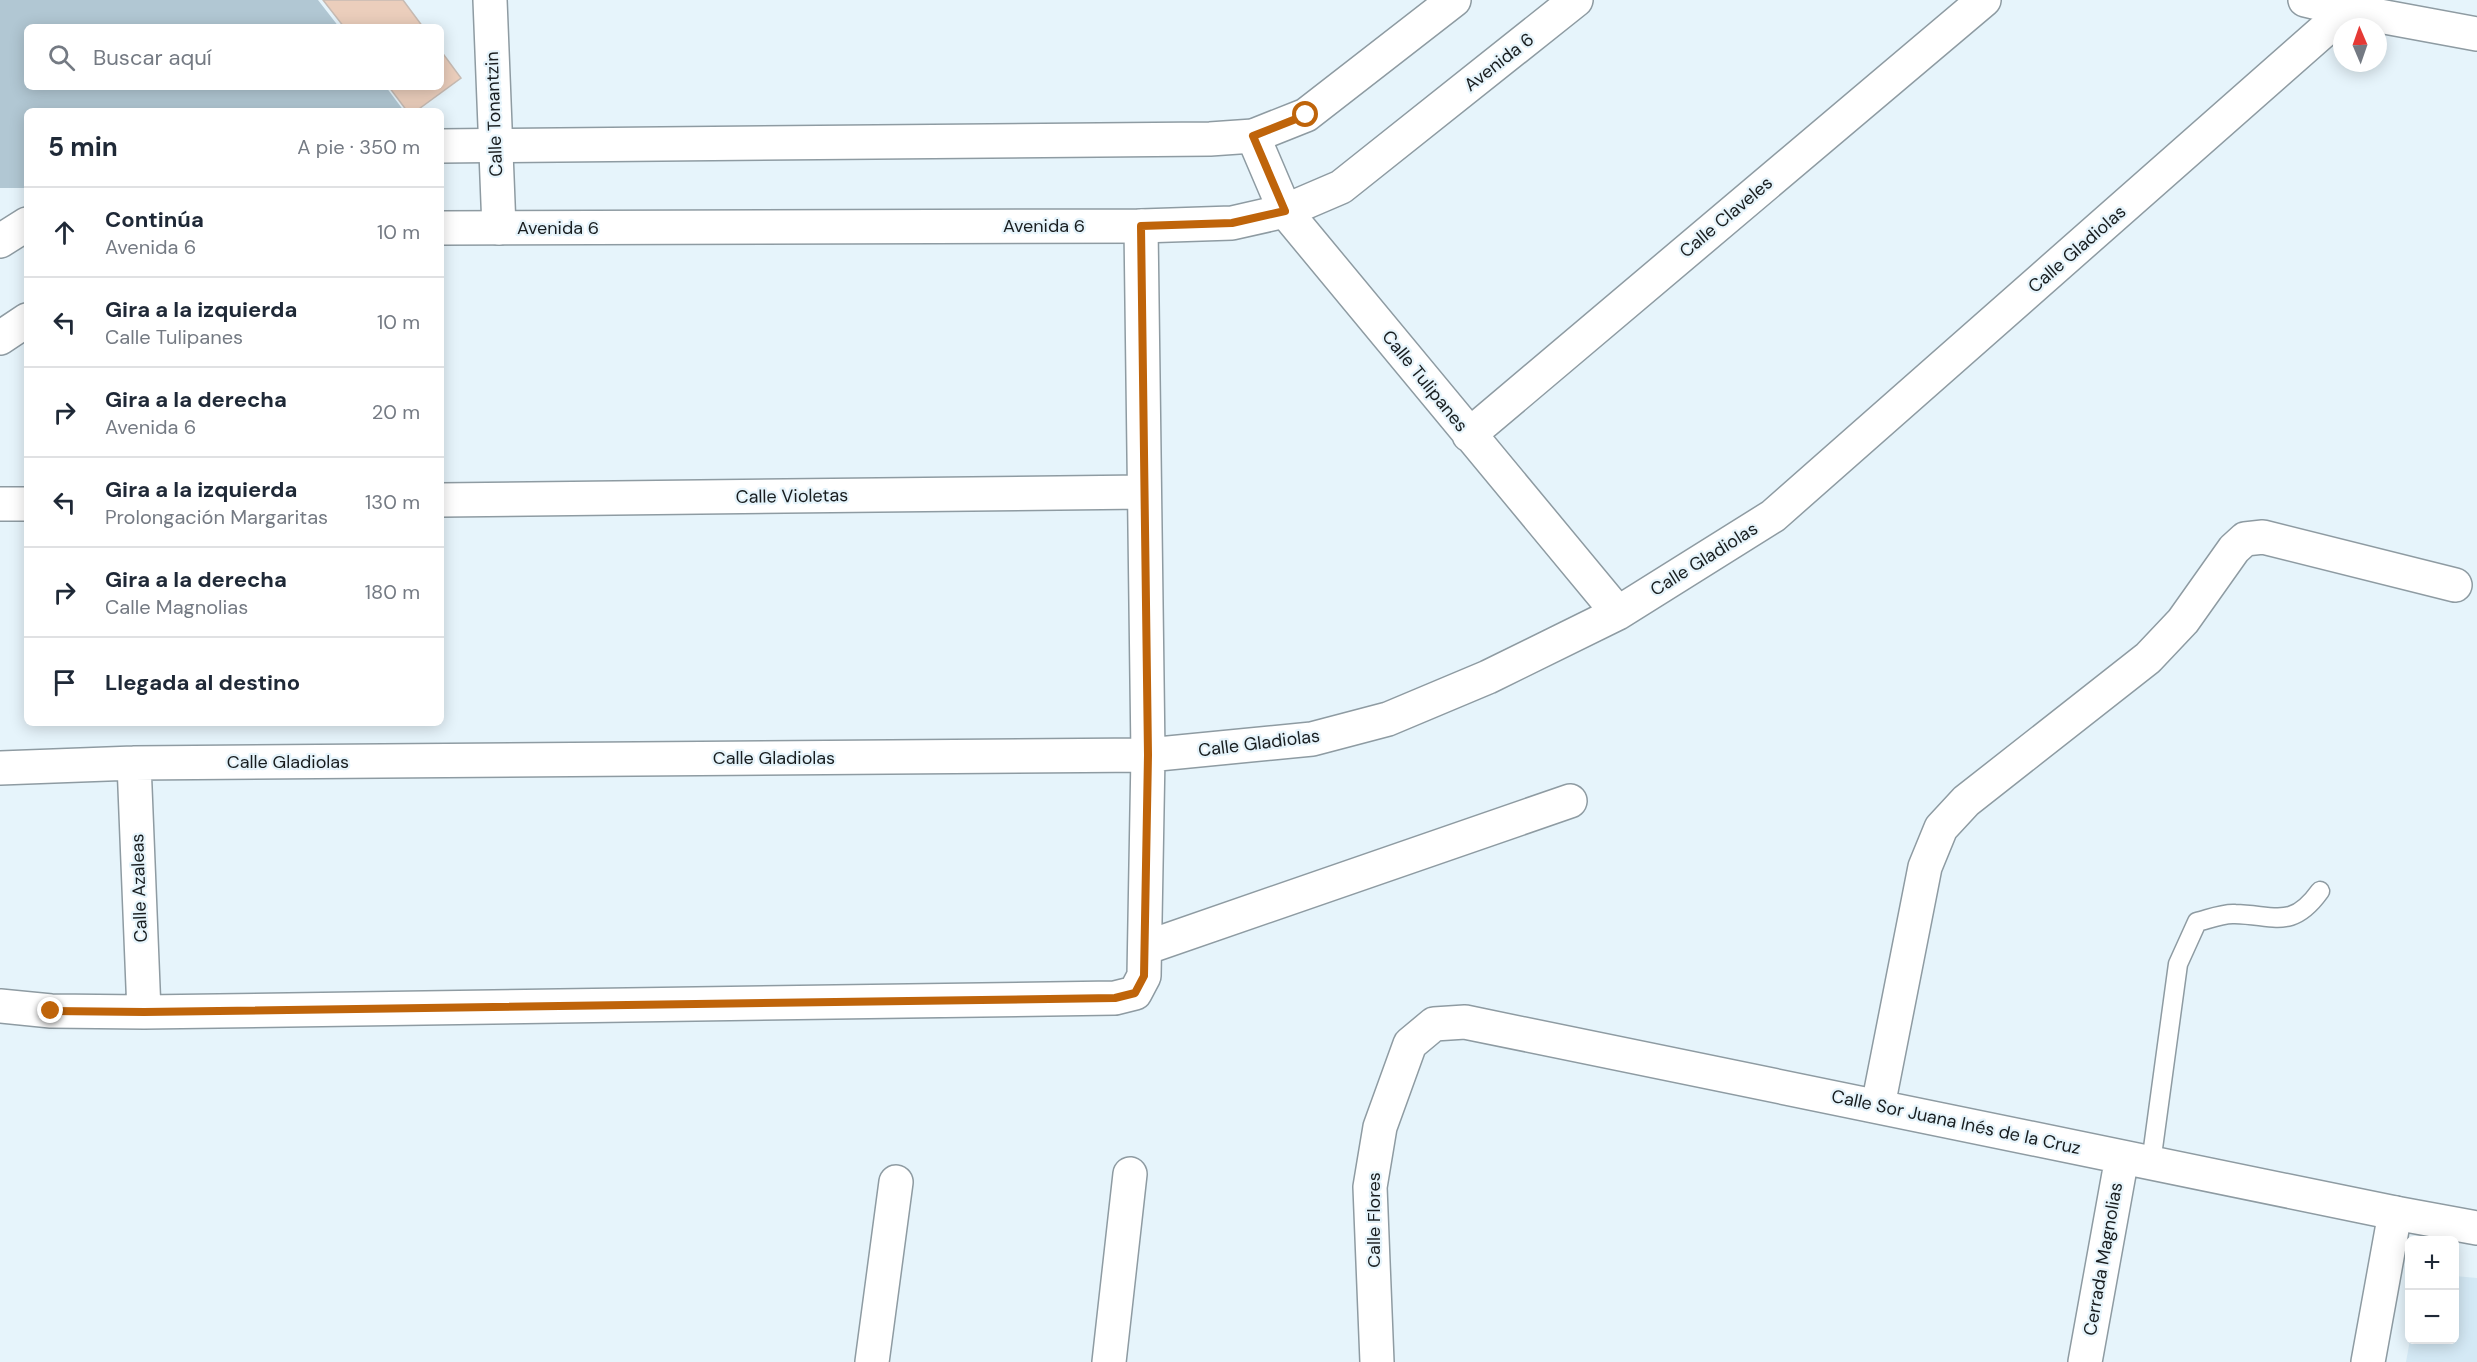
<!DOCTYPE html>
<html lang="es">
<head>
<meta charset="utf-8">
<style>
	:root { --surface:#fff; --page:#f2f2f3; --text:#1f2937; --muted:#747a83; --line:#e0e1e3 }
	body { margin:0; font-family:"DM Sans",sans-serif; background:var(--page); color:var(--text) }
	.controls { position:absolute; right:18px; bottom:18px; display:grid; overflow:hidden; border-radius:9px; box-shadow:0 3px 15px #0003 }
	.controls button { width:54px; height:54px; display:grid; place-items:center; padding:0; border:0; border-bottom:2px solid var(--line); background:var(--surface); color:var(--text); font:30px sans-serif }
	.compass { position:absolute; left:2333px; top:18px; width:54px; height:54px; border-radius:50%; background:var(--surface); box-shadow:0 3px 15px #0003; rotate:358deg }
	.stop { position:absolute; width:18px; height:18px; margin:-14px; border:4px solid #bf640a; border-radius:50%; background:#fff }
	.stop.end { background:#bf640a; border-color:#fff; box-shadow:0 2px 6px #0008 }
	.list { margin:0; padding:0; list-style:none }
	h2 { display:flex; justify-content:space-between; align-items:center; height:78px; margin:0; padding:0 24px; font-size:26px }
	h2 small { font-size:20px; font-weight:400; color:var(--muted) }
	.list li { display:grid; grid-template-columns:39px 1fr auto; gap:18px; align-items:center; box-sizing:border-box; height:90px; padding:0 24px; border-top:2px solid var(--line) }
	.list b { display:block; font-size:22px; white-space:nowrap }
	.list p { margin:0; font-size:20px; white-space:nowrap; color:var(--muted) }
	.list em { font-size:20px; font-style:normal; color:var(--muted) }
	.icon { flex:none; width:33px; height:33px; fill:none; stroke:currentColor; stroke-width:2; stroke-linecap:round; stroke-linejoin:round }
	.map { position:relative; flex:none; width:2477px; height:1362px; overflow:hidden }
	.search { position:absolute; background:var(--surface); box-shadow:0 3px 15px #0003; left:24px; top:24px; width:420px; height:66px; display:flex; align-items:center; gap:15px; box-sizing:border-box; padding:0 21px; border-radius:9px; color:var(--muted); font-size:22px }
	.panel { position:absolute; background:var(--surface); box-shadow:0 3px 15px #0003; left:24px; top:108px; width:420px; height:618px; border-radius:9px }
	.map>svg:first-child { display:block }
</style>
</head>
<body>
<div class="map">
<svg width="2477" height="1362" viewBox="0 0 2477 1362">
	<rect width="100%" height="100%" fill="#e6f4fb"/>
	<!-- built -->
	<path fill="#d4e9f5" d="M2455,1276L2477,1278V1362H2406L2410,1340H2454Z"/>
	<!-- green -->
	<path fill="#b1c7d3" d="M0,0H318L339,27H27V87H386L404,111H27V188H0Z"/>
	<!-- building -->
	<path fill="#ebcebc" stroke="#c7bbb3" stroke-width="1.5" d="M323,0H403L423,27H344Z
		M441,51L461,78L416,111H407L389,87H441Z"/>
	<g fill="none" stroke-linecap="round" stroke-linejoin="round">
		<defs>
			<path id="lane" d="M2151,1163L2178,964L2197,922C2209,919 2223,913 2235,914C2275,915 2292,930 2320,891"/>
			<path id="street" d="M490,0L499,228
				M1253,136L1285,211L1618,613
				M1469,435L1984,0
				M441,500L1144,492
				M0,504H27
				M134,763L144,1012
				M0,768L134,763L1148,755L1312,739L1388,719L1488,677L1618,613L1773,516L2347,10
				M1145,948L1570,801
				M0,1006L51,1011L144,1012L1115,998L1135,993L1144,976L1148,755L1141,226
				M1878,1106L1925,867L1941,828L1966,801L2148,658L2183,621L2234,549L2245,539L2263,537L2455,585
				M872,1362L896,1182
				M1109,1362L1130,1174
				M1377,1362L1370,1187L1380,1127L1410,1044L1434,1024L1465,1022L2395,1213
				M2085,1362L2122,1157"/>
			<path id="secondary" d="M2305,0L2347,10L2477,34
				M441,146L1210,139L1253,136L1306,115L1454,0
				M441,228L1141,226L1232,223L1285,211L1341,187L1576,0
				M0,241L27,224
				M0,338L27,320
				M2368,1362L2395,1213L2477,1228"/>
		</defs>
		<!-- lane casing -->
		<use href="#lane" stroke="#8e9ba2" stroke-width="21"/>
		<!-- street casing -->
		<use href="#street" stroke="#8e9ba2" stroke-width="36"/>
		<!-- secondary casing -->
		<use href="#secondary" stroke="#8e9ba2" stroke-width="36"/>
		<!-- lane -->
		<use href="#lane" stroke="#fff" stroke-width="18"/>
		<!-- street -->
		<use href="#street" stroke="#fff" stroke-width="33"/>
		<!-- secondary -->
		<use href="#secondary" stroke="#fff" stroke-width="33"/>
	</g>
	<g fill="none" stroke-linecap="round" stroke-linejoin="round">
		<!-- route -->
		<path stroke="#bf640a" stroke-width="8" d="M51,1011L144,1012L1115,998L1135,993L1144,976L1148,755L1141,226L1232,223L1285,211L1253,136L1306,115"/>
	</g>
	<g text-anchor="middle" stroke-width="4.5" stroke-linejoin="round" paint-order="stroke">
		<!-- street labels -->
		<g font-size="18" fill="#181d1f" stroke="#e6f4fb">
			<text transform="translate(1499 62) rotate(-38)" y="6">Avenida 6</text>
			<text transform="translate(494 114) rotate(-92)" y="6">Calle Tonantzin</text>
			<text transform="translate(1726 217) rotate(-40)" y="6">Calle Claveles</text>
			<text x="1044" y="232">Avenida 6</text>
			<text x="558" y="234">Avenida 6</text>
			<text transform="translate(2077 249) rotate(-41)" y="6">Calle Gladiolas</text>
			<text transform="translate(1425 381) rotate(51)" y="6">Calle Tulipanes</text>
			<text transform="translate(792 496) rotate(-1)" y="6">Calle Violetas</text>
			<text transform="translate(1704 559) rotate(-32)" y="6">Calle Gladiolas</text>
			<text transform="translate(1259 743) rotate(-7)" y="6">Calle Gladiolas</text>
			<text x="774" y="764">Calle Gladiolas</text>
			<text x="288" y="768">Calle Gladiolas</text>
			<text transform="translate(139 888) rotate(-92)" y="6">Calle Azaleas</text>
			<text transform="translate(1956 1122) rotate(12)" y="6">Calle Sor Juana Inés de la Cruz</text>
			<text transform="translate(1374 1220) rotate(-90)" y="6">Calle Flores</text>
			<text transform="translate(2103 1259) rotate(-80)" y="6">Cerrada Magnolias</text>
		</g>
	</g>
</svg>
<div class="controls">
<button>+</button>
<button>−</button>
</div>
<svg class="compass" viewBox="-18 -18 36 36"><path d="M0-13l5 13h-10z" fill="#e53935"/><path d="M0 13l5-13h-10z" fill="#747a83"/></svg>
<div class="stop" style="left:1306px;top:115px"></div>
<div class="stop end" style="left:51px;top:1011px"></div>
<div class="search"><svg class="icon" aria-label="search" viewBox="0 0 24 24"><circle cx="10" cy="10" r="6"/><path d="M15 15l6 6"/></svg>Buscar aquí</div>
<section class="panel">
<h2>5 min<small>A pie · 350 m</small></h2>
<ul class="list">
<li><svg class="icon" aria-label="ahead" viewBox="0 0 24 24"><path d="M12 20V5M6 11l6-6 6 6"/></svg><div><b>Continúa</b><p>Avenida 6</p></div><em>10 m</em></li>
<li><svg class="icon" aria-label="left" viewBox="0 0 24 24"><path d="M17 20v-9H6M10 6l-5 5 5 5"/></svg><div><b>Gira a la izquierda</b><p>Calle Tulipanes</p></div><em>10 m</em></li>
<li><svg class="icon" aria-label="right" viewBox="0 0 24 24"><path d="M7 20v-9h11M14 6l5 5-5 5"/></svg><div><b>Gira a la derecha</b><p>Avenida 6</p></div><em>20 m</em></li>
<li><svg class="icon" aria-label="left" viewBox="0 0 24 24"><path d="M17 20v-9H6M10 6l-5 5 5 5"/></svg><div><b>Gira a la izquierda</b><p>Prolongación Margaritas</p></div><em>130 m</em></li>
<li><svg class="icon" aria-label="right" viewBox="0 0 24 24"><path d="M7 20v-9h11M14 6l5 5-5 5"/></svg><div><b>Gira a la derecha</b><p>Calle Magnolias</p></div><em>180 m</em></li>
<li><svg class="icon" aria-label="arrive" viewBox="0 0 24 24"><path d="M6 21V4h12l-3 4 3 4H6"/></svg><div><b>Llegada al destino</b></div></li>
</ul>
</section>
</div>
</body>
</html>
